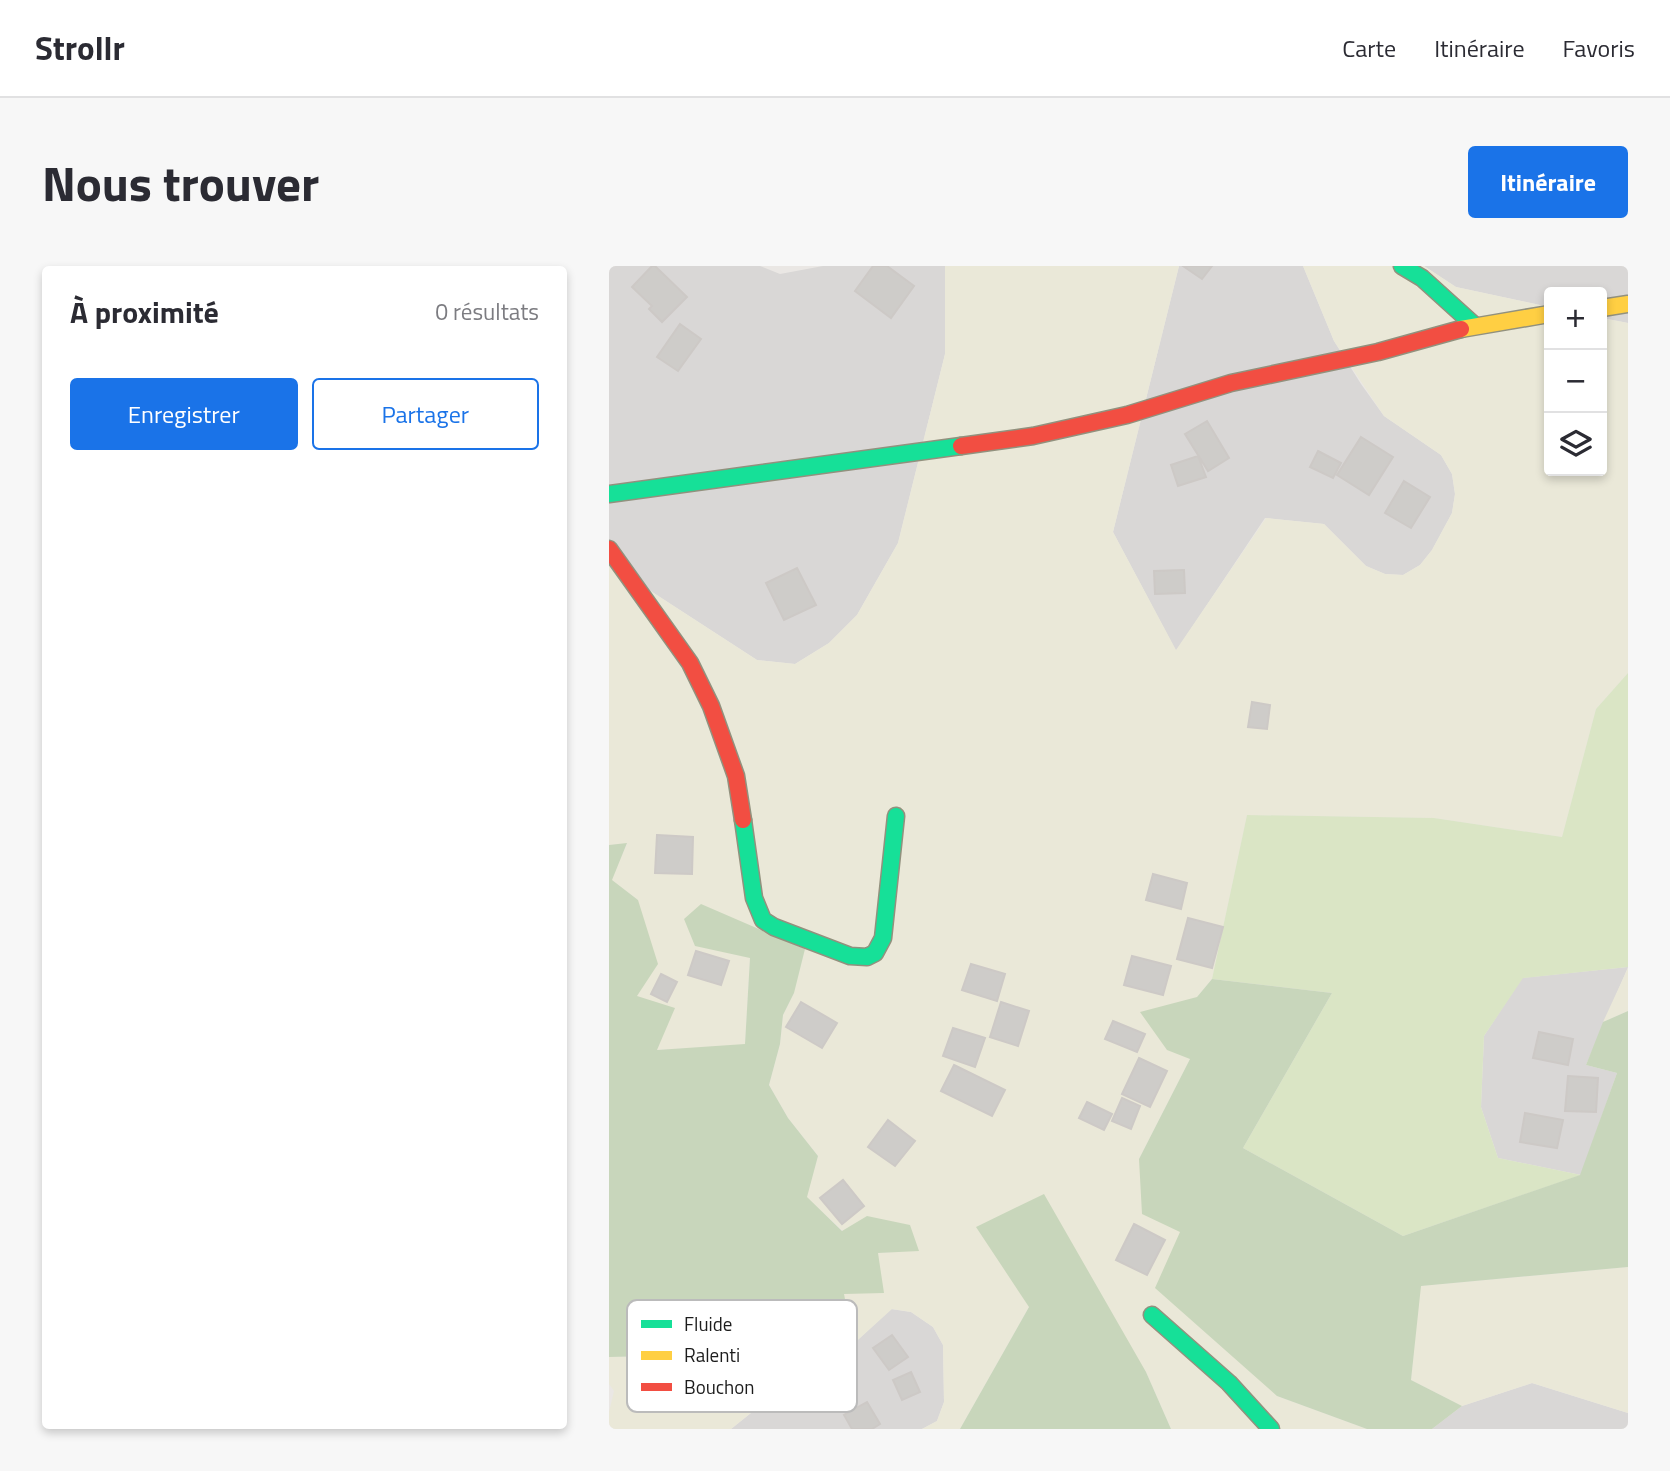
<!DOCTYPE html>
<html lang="fr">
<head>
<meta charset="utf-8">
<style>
	:root { --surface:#fff; --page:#f7f7f7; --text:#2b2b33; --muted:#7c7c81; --line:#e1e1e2; --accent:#1a73e8 }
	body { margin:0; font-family:"Titillium Web",sans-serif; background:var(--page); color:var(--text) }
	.controls { position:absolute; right:21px; top:21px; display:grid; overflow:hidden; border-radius:7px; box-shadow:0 4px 10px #0003 }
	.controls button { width:63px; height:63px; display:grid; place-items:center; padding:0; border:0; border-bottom:2px solid var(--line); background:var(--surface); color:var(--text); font:35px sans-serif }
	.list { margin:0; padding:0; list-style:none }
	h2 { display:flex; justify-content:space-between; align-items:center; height:91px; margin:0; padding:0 28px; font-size:30px }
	h2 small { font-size:23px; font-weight:400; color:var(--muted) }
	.actions { display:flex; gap:14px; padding:21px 28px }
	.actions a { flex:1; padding:16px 0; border:2px solid var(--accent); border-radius:7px; text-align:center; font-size:24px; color:var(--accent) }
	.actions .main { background:var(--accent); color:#fff }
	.icon { flex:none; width:38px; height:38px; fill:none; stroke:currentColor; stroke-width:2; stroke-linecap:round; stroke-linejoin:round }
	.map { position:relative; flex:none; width:1019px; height:1163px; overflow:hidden; border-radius:7px }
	header { display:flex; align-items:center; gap:42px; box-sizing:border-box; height:98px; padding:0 35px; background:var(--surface); border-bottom:2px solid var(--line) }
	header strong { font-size:33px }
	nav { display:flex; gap:38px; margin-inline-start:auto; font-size:24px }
	.intro { display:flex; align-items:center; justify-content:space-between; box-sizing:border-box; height:168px; padding:0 42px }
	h1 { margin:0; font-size:49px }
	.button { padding:18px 32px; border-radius:7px; background:var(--accent); color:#fff; font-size:24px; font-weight:700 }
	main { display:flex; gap:42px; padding:0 42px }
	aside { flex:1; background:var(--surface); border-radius:7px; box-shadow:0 4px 10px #0003 }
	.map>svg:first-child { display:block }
</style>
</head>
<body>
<header>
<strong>Strollr</strong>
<nav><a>Carte</a><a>Itinéraire</a><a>Favoris</a></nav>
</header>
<div class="intro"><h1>Nous trouver</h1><a class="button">Itinéraire</a></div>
<main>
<aside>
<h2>À proximité<small>0 résultats</small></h2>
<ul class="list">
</ul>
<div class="actions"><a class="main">Enregistrer</a><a>Partager</a></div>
</aside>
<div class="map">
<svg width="1019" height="1163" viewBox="0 0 1019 1163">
	<rect width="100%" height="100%" fill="#eae7e4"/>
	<!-- residential -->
	<path fill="#d9d7d6" d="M0,0H151L171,8L214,0H336V88L289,277L248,349L220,377L186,398L148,394L0,298Z
		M570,0H694L725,75L752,118L775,150L832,189L843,208L846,228L843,247L823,284L811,299L794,309L776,308L757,300L715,258L656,252L567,385L504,266Z
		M815,0H1019V57L993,52V26H940V41L847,21Z
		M1019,701L977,799L1008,807L972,909L889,892L872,841L875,770L913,712Z
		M282,1043L302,1046L324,1061L334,1079L335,1136L328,1155L313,1163H122L172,1123L240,1082Z
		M923,1117L1019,1147V1163H823L853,1140Z"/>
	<!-- farmland -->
	<path fill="#eae8d8" d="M336,0H570L504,266L567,384L657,252L715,258L757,300L776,308L794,309L811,299L823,284L843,247L846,228L843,208L832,189L775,150L725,75L694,0H815L847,21L940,41V205H993V52L1019,57V407L987,443L953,571L825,552L638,549L603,713L588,731L581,793L530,893L668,1130L758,1163H562L537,1106L420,1041L351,1163H313L328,1155L335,1136L334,1079L324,1061L302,1046L283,1043L240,1082L172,1123L122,1163H0V1146L5,1125L0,1118V1091L44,1090L86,1076L121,1105L235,1028L269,987L310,984L234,965L197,931L209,890L179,852L160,819L171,778L174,749L185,727L141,692L136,779L47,784L28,730L29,634L2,614L18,578L0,579V298L148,394L186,398L220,377L248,349L289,277L336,88Z
		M1019,702V745L994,756Z
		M1019,1001V1147L923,1117L853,1140L802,1114L811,1020Z"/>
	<!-- grass -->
	<path fill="#dae5c5" d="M1019,407V701L914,712L875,770L872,841L889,892L972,909L794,970L634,882L723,727L603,713L638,549L825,552L953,571L987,443Z"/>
	<!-- forest -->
	<path fill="#c8d6bb" d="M18,577L3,614L29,634L49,698L28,730L66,742L48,784L136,778L141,692L86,680L75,653L92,638L196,683L185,727L174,749L171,778L160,819L179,852L209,890L198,931L233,965L258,950L301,959L310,985L269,987L275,1027L235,1028L243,1069L193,1100L121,1105L86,1076L44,1090L0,1091V579Z
		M603,713L723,727L634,882L794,970L971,909L1008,807L977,799L994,756L1019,745V1001L812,1020L802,1114L853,1140L823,1163H758L668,1130L546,1022L571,966L533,948L530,893L581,793L558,784L531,746L588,731Z
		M435,928L537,1106L562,1163H351L420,1041L367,961Z"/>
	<!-- building -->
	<path fill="#ceccc9" stroke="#cdc9c6" stroke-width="2" d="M43,0H46L78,31L53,56L40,43L43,40L23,21Z
		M264,0H278L305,20L282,52L246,25Z
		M574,0H603L593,13Z
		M71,58L92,73L69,105L48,91Z
		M598,155L620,192L599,205L576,168Z
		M752,171L784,191L760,229L728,209Z
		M709,185L732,197L724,212L701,201Z
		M589,190L597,211L569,220L562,199Z
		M795,215L821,231L802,262L776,247Z
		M188,302L207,339L175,354L157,317Z
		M575,304L576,327L546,328L545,305Z
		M643,436L661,439L658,463L639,461Z
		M48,569L84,571L83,608L46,607Z
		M544,608L578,617L572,643L537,634Z
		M579,652L614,661L603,702L568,693Z
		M87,685L120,695L112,719L79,709Z
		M523,690L562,700L554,729L515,719Z
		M362,698L396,708L388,735L353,724Z
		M52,708L68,716L58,736L42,728Z
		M192,736L228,757L213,782L177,761Z
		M392,736L420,745L409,780L381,771Z
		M504,755L536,768L528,786L496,773Z
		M344,762L376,772L366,801L334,790Z
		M930,766L964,773L959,799L924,792Z
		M530,792L558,805L541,841L513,828Z
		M345,799L396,824L383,850L332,825Z
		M959,810L989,812L987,846L956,845Z
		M513,832L531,840L522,863L503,855Z
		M478,836L503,848L495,864L470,852Z
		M916,847L954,854L948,882L911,876Z
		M279,854L306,875L286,900L259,881Z
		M234,914L255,940L233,958L211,932Z
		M525,958L556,974L538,1009L507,994Z
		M283,1069L299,1091L280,1104L264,1082Z
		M302,1106L311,1126L293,1134L284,1114Z
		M258,1136L271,1158L263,1163H243L235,1149Z"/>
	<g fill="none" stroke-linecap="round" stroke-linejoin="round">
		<defs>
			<path id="fast" d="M793,0L813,12L865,59
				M0,228L352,180
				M134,554L145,632L154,654L165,661L241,690L258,691L266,687L274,672L287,550
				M543,1049L620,1117L662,1163"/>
			<path id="slow" d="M993,42L1019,38
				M852,63L940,48"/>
			<path id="jam" d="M352,180L424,170L518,149L622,117L769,86L852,63
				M0,283L81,397L102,440L127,510L134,554"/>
		</defs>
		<!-- fast casing -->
		<use href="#fast" stroke="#92917e" stroke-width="19"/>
		<!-- slow casing -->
		<use href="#slow" stroke="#92917e" stroke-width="19"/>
		<!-- jam casing -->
		<use href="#jam" stroke="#92917e" stroke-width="19"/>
		<!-- fast -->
		<use href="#fast" stroke="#16e098" stroke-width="16"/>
		<!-- slow -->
		<use href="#slow" stroke="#ffcf43" stroke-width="16"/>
		<!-- jam -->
		<use href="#jam" stroke="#f24e42" stroke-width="16"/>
	</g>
	<!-- legend -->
	<rect x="18" y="1034" width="230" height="112" rx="10" fill="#fff" stroke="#bbb" stroke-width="2"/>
	<rect x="32" y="1054" width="31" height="8" fill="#16e098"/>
	<rect x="32" y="1085" width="31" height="9" fill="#ffcf43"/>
	<rect x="32" y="1117" width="31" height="8" fill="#f24e42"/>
	<g font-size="19" fill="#1c1c1c">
		<text x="75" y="1065">Fluide</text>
		<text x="75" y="1096">Ralenti</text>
		<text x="75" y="1128">Bouchon</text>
	</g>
</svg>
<div class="controls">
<button>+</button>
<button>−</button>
<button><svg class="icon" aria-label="layers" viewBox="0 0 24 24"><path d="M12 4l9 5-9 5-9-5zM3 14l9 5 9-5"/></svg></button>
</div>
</div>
</main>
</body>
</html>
